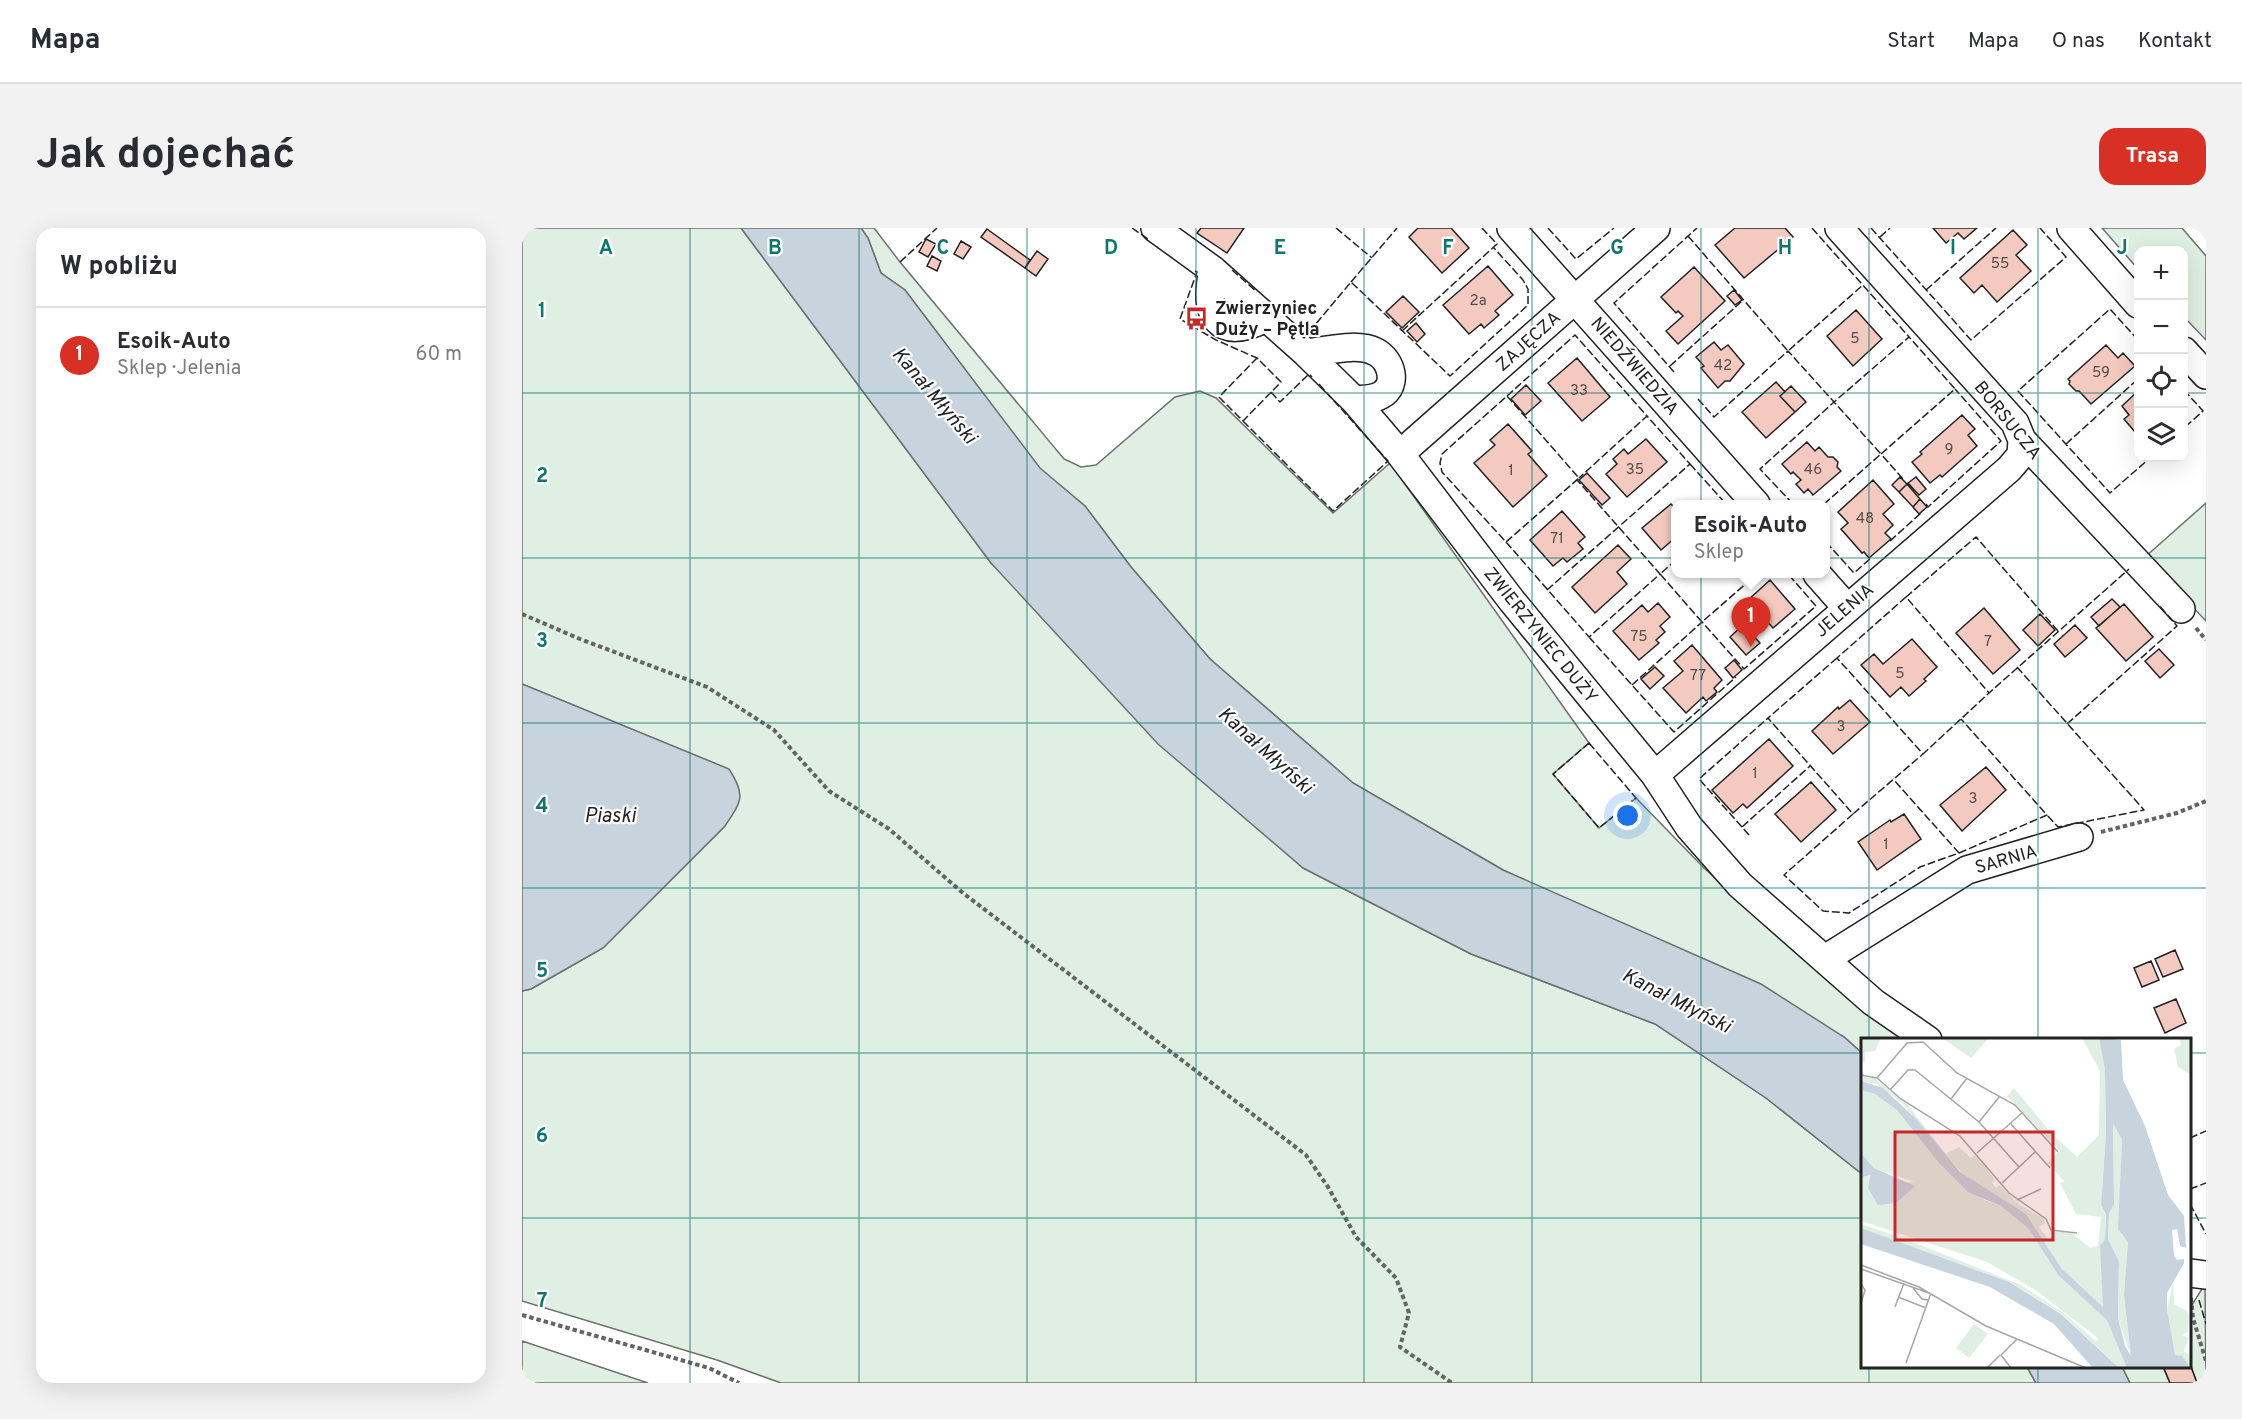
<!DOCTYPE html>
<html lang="pl">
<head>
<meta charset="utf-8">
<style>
	:root { --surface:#fff; --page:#f2f2f3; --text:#2b2b33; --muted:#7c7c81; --line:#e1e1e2; --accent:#d93025 }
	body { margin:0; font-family:Overpass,sans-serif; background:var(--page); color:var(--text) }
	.controls { position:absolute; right:18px; top:18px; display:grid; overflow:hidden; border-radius:12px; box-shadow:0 6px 24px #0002 }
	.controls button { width:54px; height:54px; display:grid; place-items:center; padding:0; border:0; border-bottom:2px solid var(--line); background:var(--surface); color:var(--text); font:30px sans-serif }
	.you { position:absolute; left:1106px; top:588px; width:21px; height:21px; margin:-15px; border:4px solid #fff; border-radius:50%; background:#1a73e8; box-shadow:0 0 0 9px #1a73e833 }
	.badge { display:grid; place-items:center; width:39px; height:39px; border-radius:50%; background:var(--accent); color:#fff; font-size:20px; font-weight:700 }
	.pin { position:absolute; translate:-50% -50px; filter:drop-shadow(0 2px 3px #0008) }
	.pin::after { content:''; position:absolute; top:32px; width:21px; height:18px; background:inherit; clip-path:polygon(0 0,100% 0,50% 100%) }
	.popup { position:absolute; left:1149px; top:272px; width:159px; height:78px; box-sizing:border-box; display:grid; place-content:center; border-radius:12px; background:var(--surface); filter:drop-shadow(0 2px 4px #0005); font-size:20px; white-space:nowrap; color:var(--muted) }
	.popup b { font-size:22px; color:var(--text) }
	.popup::after { content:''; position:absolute; left:50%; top:100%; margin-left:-12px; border:12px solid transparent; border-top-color:var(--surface) }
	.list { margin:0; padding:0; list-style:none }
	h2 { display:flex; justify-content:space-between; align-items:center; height:78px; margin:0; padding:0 24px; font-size:26px }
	h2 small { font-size:20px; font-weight:400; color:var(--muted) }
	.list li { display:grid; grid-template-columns:39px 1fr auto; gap:18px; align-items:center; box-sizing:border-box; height:96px; padding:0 24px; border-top:2px solid var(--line) }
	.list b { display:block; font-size:22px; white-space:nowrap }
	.list p { margin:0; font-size:20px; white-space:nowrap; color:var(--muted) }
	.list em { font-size:20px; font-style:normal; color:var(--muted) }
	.icon { flex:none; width:33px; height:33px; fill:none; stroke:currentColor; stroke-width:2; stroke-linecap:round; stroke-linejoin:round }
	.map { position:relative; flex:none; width:1684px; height:1155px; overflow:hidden; border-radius:18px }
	header { display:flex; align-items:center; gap:36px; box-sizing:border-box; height:84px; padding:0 30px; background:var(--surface); border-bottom:2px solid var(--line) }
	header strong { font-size:28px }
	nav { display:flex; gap:33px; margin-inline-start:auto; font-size:21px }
	.intro { display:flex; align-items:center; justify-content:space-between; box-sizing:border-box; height:144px; padding:0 36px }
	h1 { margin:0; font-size:42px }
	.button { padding:15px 27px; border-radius:18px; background:var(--accent); color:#fff; font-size:21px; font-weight:700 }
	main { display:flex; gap:36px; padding:0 36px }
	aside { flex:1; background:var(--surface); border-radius:18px; box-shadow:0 6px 24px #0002 }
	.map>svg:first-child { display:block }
</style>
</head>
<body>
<header>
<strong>Mapa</strong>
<nav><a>Start</a><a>Mapa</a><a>O nas</a><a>Kontakt</a></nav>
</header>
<div class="intro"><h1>Jak dojechać</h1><a class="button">Trasa</a></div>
<main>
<aside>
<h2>W pobliżu<small></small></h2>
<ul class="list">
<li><span class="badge">1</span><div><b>Esoik-Auto</b><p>Sklep · Jelenia</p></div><em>60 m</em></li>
</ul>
</aside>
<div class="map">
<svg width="1684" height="1155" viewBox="0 0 1684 1155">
	<rect width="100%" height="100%" fill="#fff"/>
	<!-- green -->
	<path fill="#e0efe3" stroke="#6f6f6f" stroke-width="1.5" d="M0,0H219L469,335L781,640L949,726L1133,796L1244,870L1340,946V1138L1505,1139L1514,1155H259L195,1132L0,1073V763L9,761L81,720L203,598L206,541L0,456Z
		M339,0H352L378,34L542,231L559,239L574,237L653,169L678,163L694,170L811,285L868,235L1067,515L1031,546L1077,600L1114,570L1182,640L1338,780L1389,811L1340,812V825L1322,809L981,642L831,555L688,431L609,339L563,278L518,241L383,62L359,45L346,10Z
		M1580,0H1660L1684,28V112L1662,89V22H1616V41Z
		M1684,275V393L1623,329Z
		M1683,1056L1684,1155H1675L1668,1136V1080Z
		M0,1113L126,1155H0Z
		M1600,1139H1641L1648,1155H1608Z"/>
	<!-- water -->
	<path fill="#c7d3dd" stroke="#6f6f6f" stroke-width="1.5" d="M219,0H339L346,10L359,45L383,62L518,240L563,278L609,339L688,431L831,555L981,642L1239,756L1322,809L1340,825V946L1244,870L1133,796L949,726L781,640L636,516L469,335Z
		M0,456L207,541C224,567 220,573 203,598L81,720L9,761L0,763Z
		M1505,1139H1600L1608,1155H1514Z"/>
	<!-- building -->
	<path fill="#f3c9c0" stroke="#222" stroke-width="1.5" d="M679,0H722L705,25L675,5Z
		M896,0H929L947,20L920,45L887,9Z
		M1213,0H1263L1271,9L1222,50L1193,17Z
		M1411,0H1455L1442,11L1436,5L1424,15Z
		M465,1L508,32L503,40L459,9Z
		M1491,2L1505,17L1494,27L1509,43L1475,74L1460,57L1452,65L1438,50Z
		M404,11L414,16L406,29L397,24Z
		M439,13L449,19L441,31L432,26Z
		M515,23L526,31L514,48L503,40Z
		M410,28L419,33L415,43L405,38Z
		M966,38L991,67L973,83L977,87L962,100L959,96L947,106L921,77Z
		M1172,39L1203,73L1156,116L1144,103L1161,88L1156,83L1154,85L1139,69Z
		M1212,62L1220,72L1213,77L1205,68Z
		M881,68L897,84L880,100L864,84Z
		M1334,82L1360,111L1331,138L1305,108Z
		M894,95L903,106L895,114L885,103Z
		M1192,114L1199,122L1206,117L1222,136L1208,153H1203L1196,160L1179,140L1182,138L1174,129Z
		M1584,117L1596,130L1601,125L1613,138L1569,176L1557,163H1554L1547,156L1548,153L1546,151Z
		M1055,130L1088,169L1060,193L1026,155Z
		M1254,154L1263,164L1258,168L1273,184L1244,210L1220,184Z
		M1004,157L1019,173L1003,187L989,171Z
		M1269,158L1284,174L1273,184L1258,168Z
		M1616,163V200L1613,204L1602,191L1607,187L1600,178Z
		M1440,187L1453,201L1446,207L1455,218L1420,249L1418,247L1408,255L1390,234L1400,226L1398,224Z
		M986,196L1010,223L1006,226L1025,248L991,279L952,235L973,217L968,212Z
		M1124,211L1145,234L1105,269L1084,246L1095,236L1091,231L1102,221L1106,226Z
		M1285,214L1293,223L1297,219L1306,229H1311L1316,234L1315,239L1319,243L1291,267L1286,261L1282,265L1274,256L1279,252L1271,244L1269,246L1260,236Z
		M1065,245L1088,270L1080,277L1057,252Z
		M1378,249L1385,256L1377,264L1370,257Z
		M1394,249L1404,261L1397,267L1386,255Z
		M1351,252L1372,276L1361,286L1371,297L1363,305L1369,311L1347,330L1342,324L1340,325L1319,301L1326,295L1316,284Z
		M1385,256L1398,271L1391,279L1377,264Z
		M1398,271L1405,279L1397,286L1391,279Z
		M1149,276L1154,281V309L1139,322L1120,300Z
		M1040,283L1063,309L1056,315L1061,321L1045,334L1041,330L1031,338L1008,312Z
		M1096,317L1109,331L1095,344L1105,356L1073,385L1050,359Z
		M1248,352L1273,381L1251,400L1226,372Z
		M1590,371L1598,379L1577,398L1569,389Z
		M1136,375L1148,389L1138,398L1143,404L1134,412L1137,415L1117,432L1091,403L1120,377L1126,384Z
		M1602,376L1631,409L1604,433L1574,400Z
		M1462,380L1498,422L1471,446L1434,405Z
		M1518,386L1533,402L1516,418L1501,402Z
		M1221,397L1238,415L1224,427L1208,409Z
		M1553,397L1565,410L1543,429L1532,416Z
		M1390,411L1415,439L1402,451L1404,453L1387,468L1379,459L1368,469L1339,437L1352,426L1361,436Z
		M1170,417L1200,452L1192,460L1195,464L1184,473L1181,469L1164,485L1141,460L1161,443L1152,433Z
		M1637,421L1652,437L1638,450L1623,433Z
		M1212,432L1220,442L1211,450L1203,440Z
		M1133,439L1142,448L1128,461L1119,451Z
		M1328,472L1348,494L1311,526L1290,503L1316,479L1317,481Z
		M1247,511L1271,538L1225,580L1221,576L1211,585L1190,562Z
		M1464,539L1484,562L1440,603L1418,577Z
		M1289,554L1314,582L1279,614L1253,586Z
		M1382,586L1399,611L1355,642L1336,614L1368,592L1369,594Z
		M1653,722L1661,741L1641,749L1633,731Z
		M1629,733L1637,752L1620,759L1612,740Z
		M1654,771L1664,795L1643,805L1632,780Z
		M1668,1136L1675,1155H1648L1641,1138H1668Z"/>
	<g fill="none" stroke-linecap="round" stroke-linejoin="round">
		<defs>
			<path id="minor" d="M633,0L691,42L784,125L832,172L878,226L990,373L1133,547L1167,599L1218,657L1351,774L1406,812
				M989,0L1234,276
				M1317,0L1493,195L1500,212L1659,381
				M1549,0L1616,76
				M691,42C681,87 696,115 744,90
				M1662,123L1684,147
				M784,125C805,123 835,114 854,124C869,132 877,157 859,167C851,172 841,171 832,172
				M878,226L1134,0
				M1295,346L1325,380
				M1133,547L1487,241L1499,227L1500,212
				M1303,731L1445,642L1557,609
				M1668,1045L1684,1047"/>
		</defs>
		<!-- minor casing -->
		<use href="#minor" stroke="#222" stroke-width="30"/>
		<!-- path -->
		<path stroke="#646464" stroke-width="4" stroke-dasharray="4.5 3" stroke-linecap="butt" d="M0,386L58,411L185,459L252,502L307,563L367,601L441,665L784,927L806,959L834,1009L874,1050L887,1085L878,1119L930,1155
			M1674,400L1684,412
			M1579,604L1655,585L1684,573
			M1669,1070L1671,1090L1684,1133
			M0,1087L187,1140L217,1155"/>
		<!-- minor -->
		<use href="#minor" stroke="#fff" stroke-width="27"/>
		<!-- fence -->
		<path stroke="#222" stroke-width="1.5" stroke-dasharray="8 3" stroke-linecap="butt" d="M610,0L626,11
			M814,0L850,30
			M1026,0L1054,31L1092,0
			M1290,0L1387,109
			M1349,0L1449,112L1544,29L1518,0
			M1166,8L1266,123L1341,57
			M1358,9L1368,0
			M378,34L415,0
			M710,42L735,64
			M673,43L675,44L658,91L694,112L735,130L759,154L721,193L697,169L735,130
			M829,54L875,0
			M1404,62L1474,0
			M880,103L975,16L960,0
			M780,108L782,110L829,54L928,148L1006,77V61L1001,52L971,19
			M1616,112L1588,81L1496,163L1588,265L1628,230
			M1148,138L1219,74
			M1152,144L1092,75L1175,0
			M1662,162L1681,183L1662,200
			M749,164L758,174L787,146L790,149
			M985,168L1057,250L984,314L920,244L918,235L920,226Z
			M985,168L1053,107L1125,188L1057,250
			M1176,171L1192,189L1266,123L1312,174L1387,109L1433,161L1359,226L1382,252
			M721,193L811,283L866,233L796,155
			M1544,216L1616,151
			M1168,236L1204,276
			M1271,276L1238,241L1312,174L1359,226L1302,276
			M1404,276L1406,279L1479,213L1433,161
			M1368,313L1399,285
			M984,314L1067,409L1138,346L1055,252
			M1304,314L1332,345L1350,329
			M1154,332L1138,346L1180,394L1235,346
			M1025,362L1168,236L1125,188
			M1384,369L1315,430L1401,526L1467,465
			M1536,403L1454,309L1384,369L1467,465L1607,341
			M1067,409L1152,504L1214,449
			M1315,430L1246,490L1331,586L1401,526
			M1495,439L1622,582L1536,599L1525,587
			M1110,457L1180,394L1222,441L1294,378L1266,346
			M1545,496L1655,398L1636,376
			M1067,515L1114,570L1077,600L1031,546Z
			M1331,586L1262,647L1301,683L1327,685L1398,639L1437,625L1371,551
			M1220,599L1177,551L1246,490
			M1227,607L1220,599L1288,538
			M1437,625L1525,587L1439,491
			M1668,910L1684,903
			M1668,961L1684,955
			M1668,976L1684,1006
			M1677,1072L1684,1096"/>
	</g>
	<!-- grid -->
	<path fill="none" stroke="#0f766e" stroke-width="1.5" stroke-opacity="0.55" d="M168,0V1155M337,0V1155M505,0V1155M674,0V1155M842,0V1155M1010,0V1155M1179,0V1155M1347,0V812M1516,0V812M0,165H1616M1662,165H1684M0,330H1684M0,495H1684M0,660H1684M0,825H1340M1668,825H1684M0,990H1340M1668,990H1684M1347,1138V1155M1516,1138V1155"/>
	<!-- icons -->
	<defs>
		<symbol id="bus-bare" viewBox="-9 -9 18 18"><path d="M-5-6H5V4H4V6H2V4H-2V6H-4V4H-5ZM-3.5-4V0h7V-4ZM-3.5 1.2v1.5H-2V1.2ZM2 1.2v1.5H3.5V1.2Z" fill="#c62828" stroke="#fff" stroke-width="2.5" paint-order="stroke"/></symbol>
	</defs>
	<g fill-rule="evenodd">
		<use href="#bus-bare" x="658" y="74" width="33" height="33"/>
	</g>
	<g text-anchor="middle" stroke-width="4.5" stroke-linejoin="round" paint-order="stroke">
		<!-- number labels -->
		<g font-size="15" fill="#564c4a">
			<text x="1478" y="40">55</text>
			<text x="956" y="77">2a</text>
			<text x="1333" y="115">5</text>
			<text x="1201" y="142">42</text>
			<text x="1579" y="149">59</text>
			<text x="1057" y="167">33</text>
			<text x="1427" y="226">9</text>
			<text x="1113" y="246">35</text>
			<text x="1291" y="246">46</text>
			<text x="989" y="247">1</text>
			<text x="1343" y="295">48</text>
			<text x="1035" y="315">71</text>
			<text x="1117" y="413">75</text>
			<text x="1466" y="418">7</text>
			<text x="1378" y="450">5</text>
			<text x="1176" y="452">77</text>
			<text x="1319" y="503">3</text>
			<text x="1233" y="550">1</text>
			<text x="1451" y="575">3</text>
			<text x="1364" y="621">1</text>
		</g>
		<!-- poi labels -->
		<g font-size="18" font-weight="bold" fill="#222" stroke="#fff" text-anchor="start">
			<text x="693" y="86">Zwierzyniec<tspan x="693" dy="21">Duży – Pętla</tspan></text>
		</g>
		<!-- street labels -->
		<g font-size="18" fill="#222" stroke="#fff">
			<text transform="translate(1006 113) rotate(-42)" y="6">ZAJĘCZA</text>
			<text transform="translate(1113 138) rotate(49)" y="6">NIEDŹWIEDZIA</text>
			<text transform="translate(1486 192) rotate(51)" y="6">BORSUCZA</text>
			<text transform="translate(1322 382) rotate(-41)" y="6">JELENIA</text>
			<text transform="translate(1019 407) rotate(51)" y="6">ZWIERZYNIEC DUŻY</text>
			<text transform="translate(1484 631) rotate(-16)" y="6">SARNIA</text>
		</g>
		<!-- water labels -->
		<g font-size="20" font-style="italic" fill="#222" stroke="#fff">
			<text transform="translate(413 167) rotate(50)" y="7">Kanał Młyński</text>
			<text transform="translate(744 522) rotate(42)" y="7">Kanał Młyński</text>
			<text x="88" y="594">Piaski</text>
			<text transform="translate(1155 772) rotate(27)" y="7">Kanał Młyński</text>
		</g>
	</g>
	<!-- overview -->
	<g transform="translate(1339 810)">
		<rect width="330" height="330" fill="#fff"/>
		<path d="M0,0H20L14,13L4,14V25L0,21ZM81,0H128L110,20ZM221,0H238L244,32L245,96L240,167L245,175L244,202L239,207L245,263L241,269L201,231L165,176L112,146L83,116L40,64L16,46L0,43V38L13,40L46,66L85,116L98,109L110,120L115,116L134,142L131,145L135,150L138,147L159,167L182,180L184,185L178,189L189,204L191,193L211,195L229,210L237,208L240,179L215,176L199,145L203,143L186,125L199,113L146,58L153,50L191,96L216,119L238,97L239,33ZM318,0H330V37L317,29L313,11L320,7ZM0,52L14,56L36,72L123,162L140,168L168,191L197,237L246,281L266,330H258L200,275L148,244L0,190V186L49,203L160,247L201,274L235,303L238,301L176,253L126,224L0,183V139L8,136L7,147L53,144L13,130L0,115ZM252,85L261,102L258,180L260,196L267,204L263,257L270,318L257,280L258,229L247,201L248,176L253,166ZM312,243L313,266L326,273L328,279L327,294L321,297L328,300L323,313L330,318V328L314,317L311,307L306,272ZM113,286L127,296L108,320L95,310Z" fill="#e0efe3"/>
		<path d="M238,0L260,2L262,42L284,88L307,157L323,178L325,210L319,208L316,191L311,192L313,218L316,222L323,221V225L306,255V272L314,317L321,318L330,330H266L246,282L197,237L168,191L140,168L107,154L78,125L36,72L14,56L0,52V43L22,50L55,81L99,134L165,176L201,231L242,269L239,207L244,202L245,176L240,167L245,96L244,32ZM252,85L261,102L257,191L267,204L263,257L270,318L264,308L257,280L258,224L247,201L248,176L253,166ZM0,115L13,130L54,148L35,165L17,167L7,150L9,137L0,139ZM0,190L148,244L200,276L258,330H232L193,286L129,249L0,206Z" fill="#c7d3dd" fill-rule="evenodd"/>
		<path fill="none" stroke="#a7a7a7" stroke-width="1.5" d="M0,37L16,40L40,61L99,98L148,155L185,181L190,192L216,195M16,40L46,5L62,4L96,35L154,67L197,114M29,52L47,32H54L118,84L158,129M90,61L106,40M118,84L139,58M150,86L189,130M116,115L162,74M141,145L174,114M156,162L180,151M0,227L58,249L125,288L225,330M0,231L68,255M0,246L4,252L0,265M52,250L61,261L67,262M37,259L65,270M34,269L43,245M45,325L70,255M126,330L139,317M150,330L140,317L156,301"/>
		<path fill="#c62828" fill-opacity="0.15" stroke="#c62828" stroke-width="3" d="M34,94H192V202H34Z"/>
		<rect width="330" height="330" fill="none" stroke="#222" stroke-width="3"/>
	</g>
	<g font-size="20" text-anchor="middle" font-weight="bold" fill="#0f766e" stroke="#fff" stroke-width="4.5" stroke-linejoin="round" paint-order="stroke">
		<text x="84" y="26">A</text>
		<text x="253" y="26">B</text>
		<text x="421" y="26">C</text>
		<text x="589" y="26">D</text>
		<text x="758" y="26">E</text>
		<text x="926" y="26">F</text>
		<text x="1095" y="26">G</text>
		<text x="1263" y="26">H</text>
		<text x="1431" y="26">I</text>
		<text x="1600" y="26">J</text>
		<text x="20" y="89">1</text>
		<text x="20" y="254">2</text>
		<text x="20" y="419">3</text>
		<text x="20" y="584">4</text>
		<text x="20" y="749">5</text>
		<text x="20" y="914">6</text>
		<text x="20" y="1079">7</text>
	</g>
</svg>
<div class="controls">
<button>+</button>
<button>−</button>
<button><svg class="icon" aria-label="locate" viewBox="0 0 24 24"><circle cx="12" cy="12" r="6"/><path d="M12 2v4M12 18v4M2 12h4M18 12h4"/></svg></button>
<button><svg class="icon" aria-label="layers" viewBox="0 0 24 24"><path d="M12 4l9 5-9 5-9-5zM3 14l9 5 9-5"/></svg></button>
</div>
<div class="you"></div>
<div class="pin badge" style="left:1229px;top:419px">1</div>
<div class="popup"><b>Esoik-Auto</b>Sklep</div>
</div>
</main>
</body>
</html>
